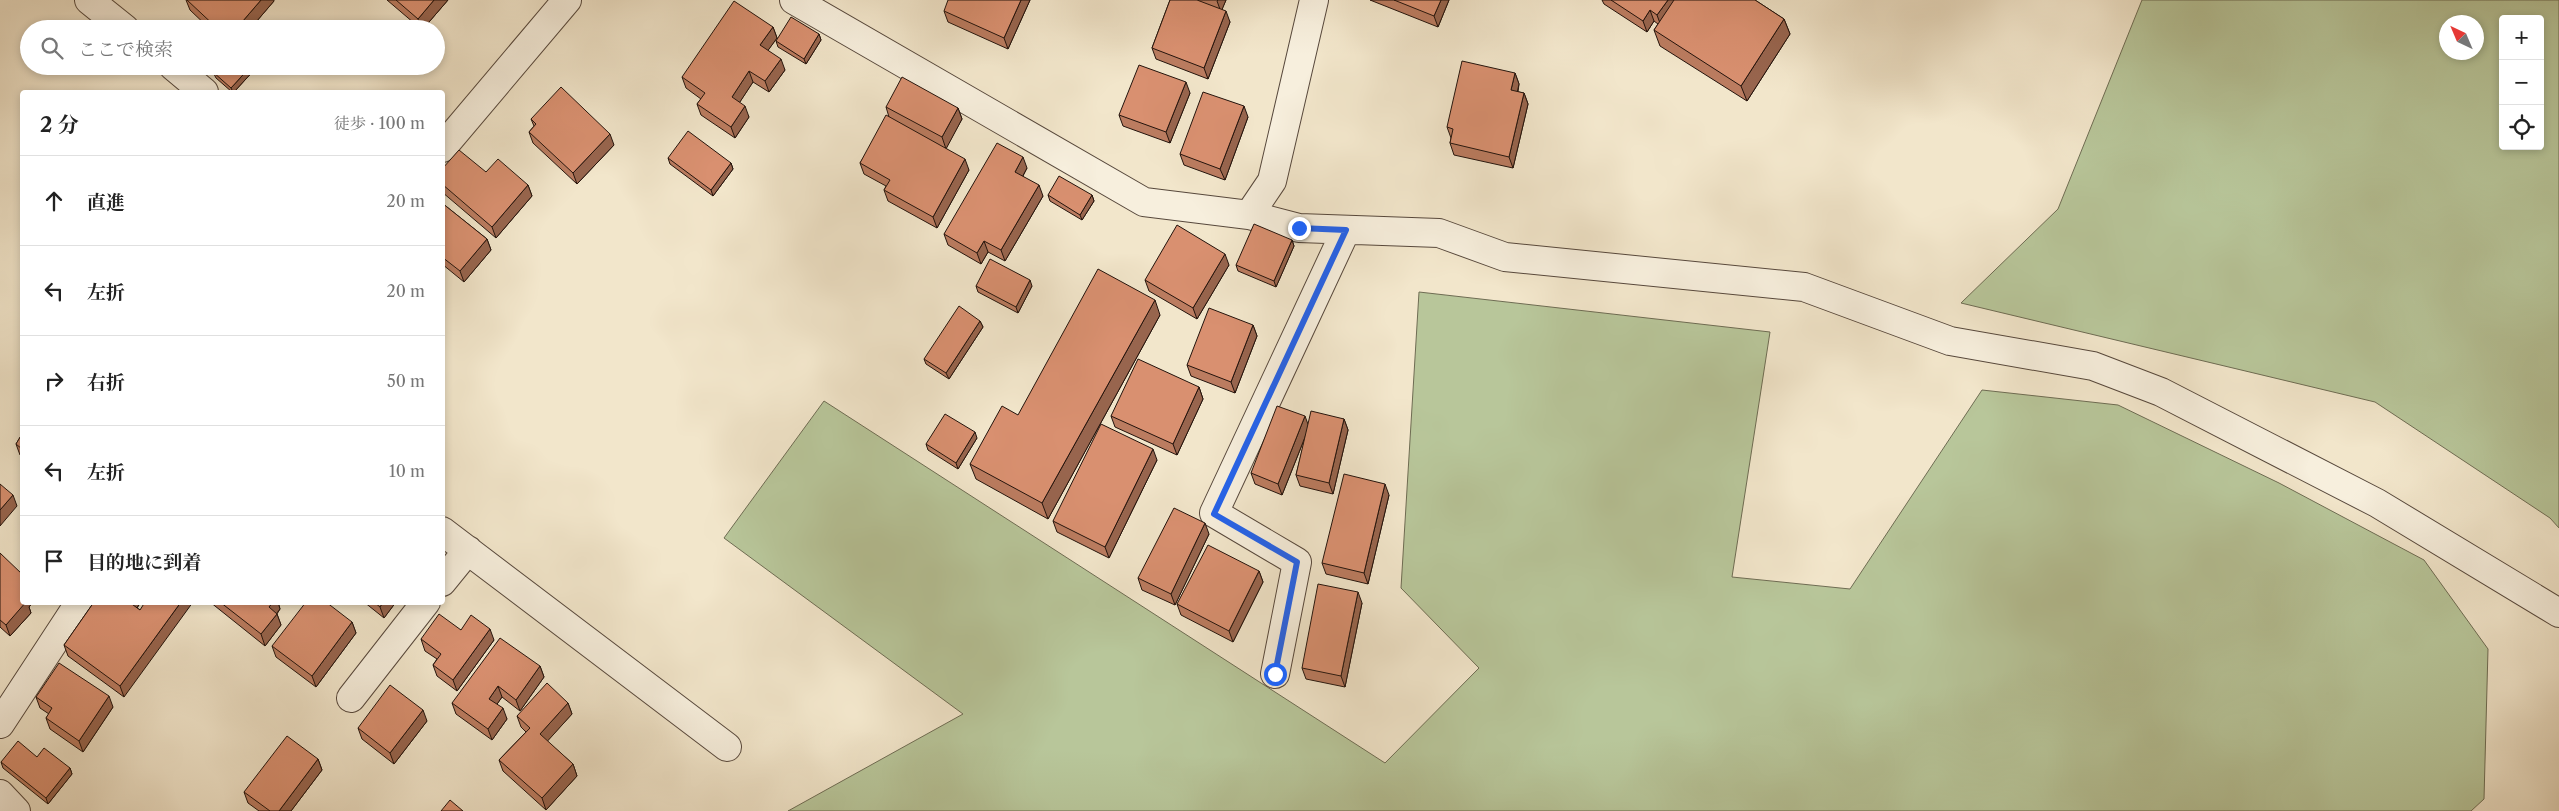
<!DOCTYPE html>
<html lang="ja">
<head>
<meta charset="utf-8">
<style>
	:root { --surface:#fff; --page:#f2f2f2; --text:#222; --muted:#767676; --line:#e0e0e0 }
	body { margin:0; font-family:"Libre Caslon Text","Noto Serif JP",serif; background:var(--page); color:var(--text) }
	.controls { position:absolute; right:15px; top:15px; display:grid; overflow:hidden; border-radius:5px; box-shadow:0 2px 8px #0003 }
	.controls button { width:45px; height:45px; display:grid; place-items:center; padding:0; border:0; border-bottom:1px solid var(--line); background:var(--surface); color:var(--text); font:25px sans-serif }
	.compass { position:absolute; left:2439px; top:15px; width:45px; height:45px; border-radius:50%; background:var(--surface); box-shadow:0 2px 8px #0003; rotate:316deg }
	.stop { position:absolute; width:15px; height:15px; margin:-11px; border:4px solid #2563eb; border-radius:50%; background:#fff }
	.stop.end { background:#2563eb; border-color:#fff; box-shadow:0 1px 5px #0008 }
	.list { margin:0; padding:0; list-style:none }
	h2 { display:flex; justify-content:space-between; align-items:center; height:65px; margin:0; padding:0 20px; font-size:21px }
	h2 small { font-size:16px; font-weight:400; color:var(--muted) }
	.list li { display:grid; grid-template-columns:32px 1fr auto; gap:15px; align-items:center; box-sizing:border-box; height:90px; padding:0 20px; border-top:1px solid var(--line) }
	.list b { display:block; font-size:19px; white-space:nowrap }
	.list em { font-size:16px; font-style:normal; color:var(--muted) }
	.icon { flex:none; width:28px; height:28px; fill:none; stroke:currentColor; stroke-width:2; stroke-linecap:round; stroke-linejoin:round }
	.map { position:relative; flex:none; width:2559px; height:811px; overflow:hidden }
	.search { position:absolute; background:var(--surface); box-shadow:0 2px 8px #0003; left:20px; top:20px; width:425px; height:55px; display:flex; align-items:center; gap:12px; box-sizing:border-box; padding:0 18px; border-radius:28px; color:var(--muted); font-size:19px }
	.panel { position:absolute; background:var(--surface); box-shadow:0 2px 8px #0003; left:20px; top:90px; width:425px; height:515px; border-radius:5px }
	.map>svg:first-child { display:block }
</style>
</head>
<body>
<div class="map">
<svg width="2559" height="811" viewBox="0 0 2559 811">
	<rect width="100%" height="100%" fill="#f2e6cb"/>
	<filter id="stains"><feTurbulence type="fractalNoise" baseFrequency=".004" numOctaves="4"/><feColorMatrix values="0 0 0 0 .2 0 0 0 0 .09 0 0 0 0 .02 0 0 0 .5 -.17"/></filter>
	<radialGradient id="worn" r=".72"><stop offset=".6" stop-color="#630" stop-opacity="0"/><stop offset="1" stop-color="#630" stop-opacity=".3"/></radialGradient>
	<!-- green -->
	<path fill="#b8c69a" stroke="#6e6c53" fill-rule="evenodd" d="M2142,0H2559V528L2550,518L2375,402L1961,303L2058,209ZM2503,19H2540V146H2503ZM2446,22H2476V52H2446Z
		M1419,292L1770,332L1732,577L1850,589L1982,390L2118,405L2279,483L2424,560L2488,649L2484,799L2471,811H788L963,714L724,538L824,401L1385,763L1479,668L1401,588Z"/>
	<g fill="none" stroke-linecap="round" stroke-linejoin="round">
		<defs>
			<path id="minor" d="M89,0L125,29
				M794,0L1144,202L1249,215L1299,228L1439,233L1505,257L1804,287L1950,341L2093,366L2161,392L2377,503L2559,613
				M173,66L204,92
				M442,148L567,0
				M1249,215L1272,181L1314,0
				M442,531L727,747
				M442,582L468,550
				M1275,674L1297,562L1214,513L1346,230
				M351,698L426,602
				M0,724L80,602
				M0,794L16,811"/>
		</defs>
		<!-- minor casing -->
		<use href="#minor" stroke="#57483c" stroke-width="30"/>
		<!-- minor -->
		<use href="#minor" stroke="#f7efdd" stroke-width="28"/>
	</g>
	<!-- wall -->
	<path fill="#bb7c60" stroke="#23130c" d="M186,0L274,1L250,29H210L190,10Z
		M387,0H448L423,29H421Z
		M1030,0L1008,49L948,22L944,11Z
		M1170,0H1226L1222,9L1230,22L1208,79L1156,59L1152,48Z
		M1370,0H1449L1438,27Z
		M1602,0H1755L1784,19L1790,34L1747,101L1660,46L1654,30L1658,24L1654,21L1647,32L1604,4Z
		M773,27L777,38L768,50L785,70L769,92L753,82L739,103L749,117L735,138L701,115L697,104L701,99L686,88L682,77Z
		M819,34L821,40L806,64L778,47L776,41Z
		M256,68L234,92H232L216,78L213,72Z
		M1515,73L1519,84L1518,92L1524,93L1528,104L1513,168L1454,155L1450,143L1451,138L1447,127Z
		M1190,93L1170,143L1123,126L1119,115Z
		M886,107L958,108L962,119L946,148L969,170L937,228L888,201L884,190L886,186L864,174L860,163L889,117Z
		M1248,117L1225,180L1184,165L1180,154Z
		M531,119L614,145L577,184L533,143L529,132L534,126Z
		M668,158L731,163L733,169L713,196L670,164Z
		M1027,168L1023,176L1043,196L1005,261L988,252L981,264L948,245L944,234Z
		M442,169L486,172L528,185L532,196L496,238L442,192Z
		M1048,195H1092L1094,201L1082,220L1050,201Z
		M442,203L487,239L491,250L464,282L442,264Z
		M1292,240L1294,246L1276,287L1238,271L1236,265Z
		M1229,265L1197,319L1149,291L1145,280Z
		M976,286H1032L1018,313L978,292Z
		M1160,315L1048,519L976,479L970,464Z
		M980,321L983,327L949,379L926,364L924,359Z
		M1253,325L1257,336L1235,393L1191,376L1187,365Z
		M1199,387L1203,399L1177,455L1115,427L1111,416Z
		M1344,419L1348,430L1333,494L1300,486L1296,475L1306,435L1282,495L1255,484L1251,473L1308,425Z
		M22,434V457L20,455L16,444Z
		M977,438L958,469L928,450L926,444Z
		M1157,460L1109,558L1057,532L1053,521Z
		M1389,495L1368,584L1326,574L1322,563Z
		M1209,534L1175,605L1142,590L1138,578Z
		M0,553L22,602H33L29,607L31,613L10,636L0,627Z
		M1259,571L1263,582L1233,642L1181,615L1177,604Z
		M94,602H141L137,608L140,610L124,697L68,656L64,645Z
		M210,602H278L280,609L277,614L281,625L265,646Z
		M364,602H396L384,618Z
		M1362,603L1345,687L1306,679L1302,668Z
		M352,622L356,633L316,687L276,657L272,646Z
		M461,630L494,640L457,691L437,676L433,665L437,659L425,651L421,639Z
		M540,666L544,677L520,711L502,697L497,704L507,719L492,740L456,714L452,703Z
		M36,697L113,707L83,752L50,729L46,718L49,714L40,708Z
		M568,703L572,714L547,741L573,764L577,776L546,810L503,771L499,760L526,732L521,727L517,716Z
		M427,721L394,764L362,739L358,728Z
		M37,757L70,768L72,774L48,804L3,768L1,762Z
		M318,759L322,770L291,811H259L248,803L244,792Z"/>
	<!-- shaded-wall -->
	<path fill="#98654e" stroke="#23130c" d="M261,0H274V1L250,29H236Z
		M434,0H448L423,29H421L418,19Z
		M1021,0H1030L1008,49L1004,38Z
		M1218,0H1226L1221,12L1217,1Z
		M1441,0H1449L1438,27L1434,16Z
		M1668,0H1678L1661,26L1657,15Z
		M1650,10L1654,21L1647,32L1643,21Z
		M1226,11L1230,22L1208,79L1204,68Z
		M1784,19L1790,34L1747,101L1741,86Z
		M773,27L777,38L764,56L760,45Z
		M819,34L821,40L806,64L804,59Z
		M781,59L785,70L769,92L765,81Z
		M251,66H255L256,68L234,92H233L231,88Z
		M749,71L753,82L736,108L732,97Z
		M1515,73L1519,84L1515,102L1511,90Z
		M1186,82L1190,93L1170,143L1166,132Z
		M1524,93L1528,104L1513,168L1509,157Z
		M745,106L749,117L735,138L731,127Z
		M1244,106L1248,117L1225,180L1220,169Z
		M958,108L962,119L946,149L942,137Z
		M610,134L614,145L577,184L573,173Z
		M1023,157L1027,168L1019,183L1015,172Z
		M965,159L969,170L937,228L933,217Z
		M731,163L733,169L713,196L711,190Z
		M528,185L532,196L496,238L492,227Z
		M1039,185L1043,196L1005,261L1001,250Z
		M1092,195L1094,201L1082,220L1080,215Z
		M487,239L491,250L464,282L460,271Z
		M1292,240L1294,246L1276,287L1274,281Z
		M984,241L988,252L981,264L977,253Z
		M1225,254L1229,265L1197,319L1193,308Z
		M1030,280L1032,286L1018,313L1016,307Z
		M1155,300L1160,315L1048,519L1042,503Z
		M980,321L983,327L949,379L946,373Z
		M1253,325L1257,336L1235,393L1231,382Z
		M1199,387L1203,399L1177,455L1173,444Z
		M1305,416L1309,427L1282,495L1278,484Z
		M1344,419L1348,430L1333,494L1329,483Z
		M975,432L977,438L958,469L956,463Z
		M1153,449L1157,460L1109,558L1105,547Z
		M1385,484L1389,495L1368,584L1364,573Z
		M13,495L17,506L0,526V510Z
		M1205,523L1209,534L1175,605L1171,594Z
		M1259,571L1263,582L1233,642L1229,631Z
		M1358,592L1362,603L1345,687L1341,676Z
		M24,602H33L29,607L31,613L10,636L6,625Z
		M129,602H141L133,613Z
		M181,602H193L124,697L120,686Z
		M273,602H278L280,609L273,618L269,607Z
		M383,602H396L384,618L380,607Z
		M277,614L281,625L265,646L261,634Z
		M352,622L356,633L316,687L312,676Z
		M490,629L494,640L457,691L453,680Z
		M540,666L544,677L520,711L516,700Z
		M498,686L502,697L493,710L489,699Z
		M109,696L113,707L83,752L79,741Z
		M568,703L572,714L544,745L540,734Z
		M503,708L507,719L492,740L488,729Z
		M423,710L427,721L394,764L390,753Z
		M318,759L322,770L291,811H279Z
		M573,764L577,776L546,810L542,798Z
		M70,768L72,774L48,804L46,798Z"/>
	<!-- building -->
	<path fill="#d99070" stroke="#23130c" d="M187,0H261L236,29H218Z
		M396,0H434L418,19Z
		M948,0H1021L1004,38L944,11Z
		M1170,0H1197L1226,11L1204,68L1152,48Z
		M1394,0H1441L1434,16Z
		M1611,0H1668L1657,15L1650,10L1643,21Z
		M1674,0H1755L1784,19L1741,86L1654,30Z
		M734,1L773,27L760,45L781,59L765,81L749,71L732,97L745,106L731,127L697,104L705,93L682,77Z
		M791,17L819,34L804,59L776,41Z
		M1462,61L1515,73L1511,90L1524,93L1509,157L1450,143L1453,129L1447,127Z
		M1139,65L1186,82L1166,132L1119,115Z
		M219,66H251L231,88L213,72Z
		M902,77L958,108L942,137L886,107Z
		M561,87L610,134L573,173L529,132L536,124L531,119Z
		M1203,92L1244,106L1220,169L1180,154Z
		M886,115L965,159L933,217L884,190L890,180L860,163Z
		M688,131L731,163L711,190L668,158Z
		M997,143L1023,157L1015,172L1039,185L1001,250L984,241L977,253L944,234Z
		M459,150L486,172L498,159L528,185L492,227L442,184V169Z
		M1059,176L1092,195L1080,215L1048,195Z
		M442,203L487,239L460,271L442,257Z
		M1254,224L1292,240L1274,281L1236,265Z
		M1177,225L1225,254L1193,308L1145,280Z
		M990,259L1030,280L1016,307L976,286Z
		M1098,269L1155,300L1042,503L970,464L1002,406L1018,415Z
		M959,306L980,321L946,373L924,359Z
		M1209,308L1253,325L1231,382L1187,365Z
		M1138,359L1199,387L1173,444L1111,416Z
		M1277,406L1305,416L1278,484L1251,473Z
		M1311,411L1344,419L1329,483L1296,475Z
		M945,414L975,432L956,463L926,444Z
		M1101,424L1153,449L1105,547L1053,521Z
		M22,434V449L16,444Z
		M1344,474L1385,484L1364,573L1322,563Z
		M0,484L13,495L0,510Z
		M1174,508L1205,523L1171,594L1138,578Z
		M1208,545L1259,571L1229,631L1177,604Z
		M0,553L22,574V602H26L6,625L0,620Z
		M1318,584L1358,592L1341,676L1302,668Z
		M94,602H129L140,610L145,602H181L120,686L64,645Z
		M220,602H273L269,607L277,614L261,634Z
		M306,602H326L352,622L312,676L272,646Z
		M374,602H383L380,607Z
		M439,614L461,630L471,615L490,629L453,680L433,665L441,654L421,639Z
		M500,638L540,666L516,700L498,686L489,699L503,708L488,729L452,703Z
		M59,663L109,696L79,741L46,718L52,708L36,697Z
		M547,683L568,703L540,734L573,764L542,798L499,760L530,728L517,716Z
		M390,685L423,710L390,753L358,728Z
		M287,736L318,759L279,811H270L244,792Z
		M18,741L37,757L44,748L70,768L46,798L1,762Z
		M450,800L463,811H441Z"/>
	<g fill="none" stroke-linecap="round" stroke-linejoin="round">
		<!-- route -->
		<path stroke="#2563eb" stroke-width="6" d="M1275,674L1297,562L1214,514L1346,230L1299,228"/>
	</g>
	<rect width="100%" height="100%" filter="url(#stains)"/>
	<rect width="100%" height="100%" fill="url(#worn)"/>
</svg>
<div class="controls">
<button>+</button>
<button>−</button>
<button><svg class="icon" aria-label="locate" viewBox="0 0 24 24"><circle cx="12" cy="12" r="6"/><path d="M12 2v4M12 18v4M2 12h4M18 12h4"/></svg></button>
</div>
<svg class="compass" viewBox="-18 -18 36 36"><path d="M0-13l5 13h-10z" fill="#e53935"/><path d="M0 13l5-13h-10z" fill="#767676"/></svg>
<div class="stop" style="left:1275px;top:674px"></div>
<div class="stop end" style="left:1299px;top:228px"></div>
<div class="search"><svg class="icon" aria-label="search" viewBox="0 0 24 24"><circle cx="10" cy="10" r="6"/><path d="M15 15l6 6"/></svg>ここで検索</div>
<section class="panel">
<h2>2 分<small>徒歩 · 100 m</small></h2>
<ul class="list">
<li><svg class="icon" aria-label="ahead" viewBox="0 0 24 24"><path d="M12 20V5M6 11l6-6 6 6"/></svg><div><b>直進</b></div><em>20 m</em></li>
<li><svg class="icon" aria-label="left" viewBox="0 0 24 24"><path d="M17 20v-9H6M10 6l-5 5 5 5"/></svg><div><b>左折</b></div><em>20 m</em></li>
<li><svg class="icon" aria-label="right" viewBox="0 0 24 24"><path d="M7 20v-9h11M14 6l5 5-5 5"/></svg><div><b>右折</b></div><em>50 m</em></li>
<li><svg class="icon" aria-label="left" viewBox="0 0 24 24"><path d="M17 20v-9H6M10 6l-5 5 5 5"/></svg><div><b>左折</b></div><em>10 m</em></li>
<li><svg class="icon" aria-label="arrive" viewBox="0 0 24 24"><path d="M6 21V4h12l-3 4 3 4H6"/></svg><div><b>目的地に到着</b></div></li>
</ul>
</section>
</div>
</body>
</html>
